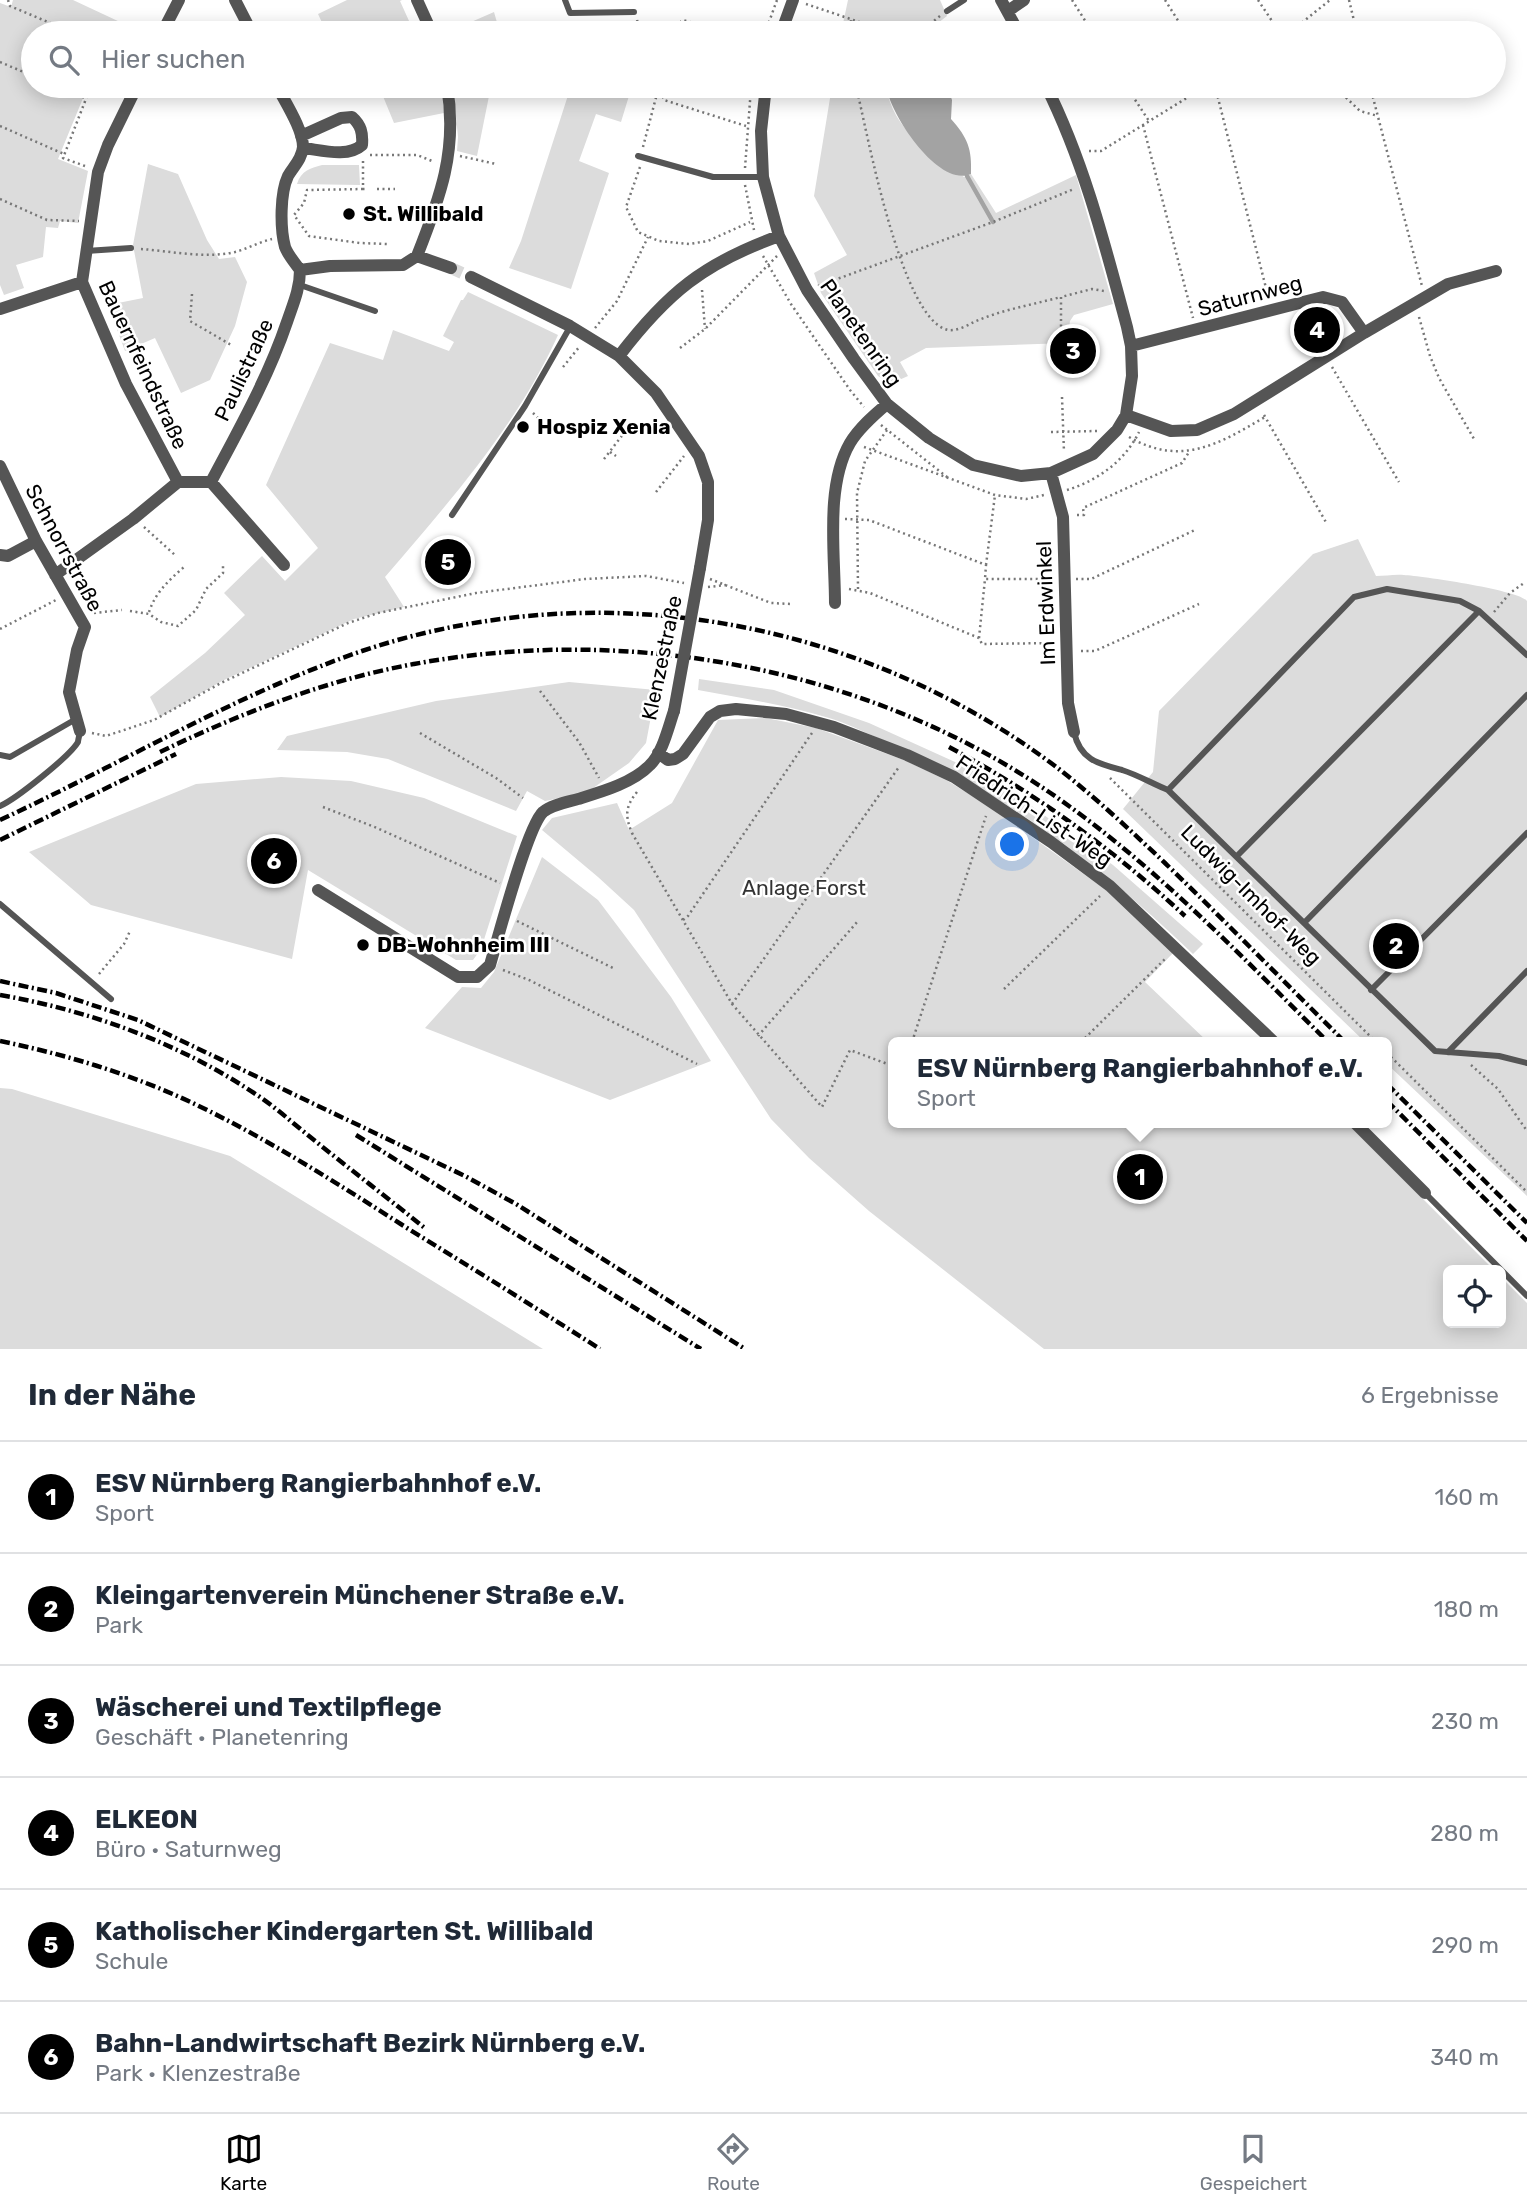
<!DOCTYPE html>
<html lang="de">
<head>
<meta charset="utf-8">
<style>
	:root { --surface:#fff; --page:#f2f2f3; --text:#1f2937; --muted:#747a83; --line:#e0e1e3; --accent:#000 }
	body { margin:0; font-family:Rubik,sans-serif; background:var(--page); color:var(--text) }
	.controls { position:absolute; right:21px; bottom:21px; display:grid; overflow:hidden; border-radius:10px; box-shadow:0 4px 18px #0003 }
	.controls button { width:63px; height:63px; display:grid; place-items:center; padding:0; border:0; border-bottom:2px solid var(--line); background:var(--surface); color:var(--text); font:35px sans-serif }
	.you { position:absolute; left:1013px; top:845px; width:24px; height:24px; margin:-18px; border:5px solid #fff; border-radius:50%; background:#1a73e8; box-shadow:0 0 0 10px #1a73e833 }
	.badge { display:grid; place-items:center; width:46px; height:46px; border-radius:50%; background:var(--accent); color:#fff; font-size:23px; font-weight:700 }
	.pin { position:absolute; translate:-50% -50%; border:4px solid #fff; box-shadow:0 2px 7px #0006 }
	.popup { position:absolute; left:888px; top:1037px; width:504px; height:91px; box-sizing:border-box; display:grid; place-content:center; border-radius:10px; background:var(--surface); filter:drop-shadow(0 2px 5px #0005); font-size:23px; white-space:nowrap; color:var(--muted) }
	.popup b { font-size:26px; color:var(--text) }
	.popup::after { content:''; position:absolute; left:50%; top:100%; margin-left:-14px; border:14px solid transparent; border-top-color:var(--surface) }
	.list { margin:0; padding:0; list-style:none }
	h2 { display:flex; justify-content:space-between; align-items:center; height:91px; margin:0; padding:0 28px; font-size:30px }
	h2 small { font-size:23px; font-weight:400; color:var(--muted) }
	.list li { display:grid; grid-template-columns:46px 1fr auto; gap:21px; align-items:center; box-sizing:border-box; height:112px; padding:0 28px; border-top:2px solid var(--line) }
	.list b { display:block; font-size:26px; white-space:nowrap }
	.list p { margin:0; font-size:23px; white-space:nowrap; color:var(--muted) }
	.list em { font-size:23px; font-style:normal; color:var(--muted) }
	.icon { flex:none; width:38px; height:38px; fill:none; stroke:currentColor; stroke-width:2; stroke-linecap:round; stroke-linejoin:round }
	.map { position:relative; flex:none; width:1527px; height:1349px; overflow:hidden }
	.search { position:absolute; background:var(--surface); box-shadow:0 4px 18px #0003; left:21px; right:21px; top:21px; height:77px; display:flex; align-items:center; gap:18px; box-sizing:border-box; padding:0 24px; border-radius:38px; color:var(--muted); font-size:26px }
	.sheet { height:763px; background:var(--surface) }
	nav { display:flex; justify-content:space-around; align-items:center; box-sizing:border-box; height:98px; border-top:2px solid var(--line); background:var(--surface); font-size:19px; color:var(--muted) }
	nav a { display:grid; justify-items:center; gap:4px }
	nav .on { color:var(--accent) }
	.map>svg:first-child { display:block }
</style>
</head>
<body>
<div class="map">
<svg width="1527" height="1349" viewBox="0 0 1527 1349">
	<rect width="100%" height="100%" fill="#fff"/>
	<!-- green -->
	<path fill="#dcdcdc" d="M13,0H73L120,22L117,30L123,33H33V86H88L58,159L88,171L78,223L60,221L58,228L46,227L43,257L16,265L24,288L4,295L0,285V3L11,7Z
		M347,0H402L400,1L414,32L327,33L318,14Z
		M848,0H940L947,16L925,33H841Z
		M494,12L500,33H446Z
		M386,86H429L432,92H442L444,113L394,123L380,89Z
		M453,86H491L477,156L457,151L458,137Z
		M571,86H632L621,122L596,114L579,161L609,173L571,289L509,268L521,241Z
		M832,86H886C893,131 930,152 964,177L971,174L996,213L1076,175L1113,304L1074,315L1070,321L1067,343L926,348L900,362L908,376L890,384L878,376L821,293L814,273L847,255L814,196Z
		M148,164L178,174L207,240L219,259L235,257L247,282L235,326L210,380L181,393L155,338L125,351L108,305L143,298L133,245Z
		M322,165H359L360,185L297,184C301,171 310,168 322,165Z
		M468,292L558,335C517,426 449,502 385,577L404,607L354,619L222,681L160,717L150,697L205,653L245,615L224,593L262,556L285,581L318,548L266,485L330,343L383,360L393,330L449,351L454,342L443,336L461,300H463Z
		M1358,539L1376,576C1385,576 1395,574 1404,575C1422,576 1519,590 1527,601V1196L1387,1064V1042H1365L1123,809L1153,772L1159,711L1313,554Z
		M699,679L774,690L869,723L997,781L1113,865L1203,944L1193,954C1101,865 997,787 878,738C862,731 846,723 829,718C786,705 742,698 698,690Z
		M569,682L656,690L646,743L629,763L586,793L545,801L527,791L516,811L388,759L347,752L277,750L287,736L436,701Z
		M766,718L816,728L904,760L946,780L989,806L1106,890L1174,952L1145,982L1208,1042H893V1123H1347L1494,1270H1448V1323H1501V1277L1527,1303V1349H1044L869,1211L809,1158L771,1119L634,910L598,877L542,830L552,818L617,803L629,830L672,803L718,720Z
		M281,777L351,781L424,798L517,836L481,949L473,960H456L308,870L292,959L91,905L29,852L196,784Z
		M542,857L598,900L671,997L711,1061L610,1100L425,1028L462,987L481,988L494,972Z
		M0,1088L12,1089L230,1156L543,1349H0Z"/>
	<!-- water -->
	<path fill="#a3a3a3" d="M886,86H947L952,100L951,119C968,138 972,149 971,174C938,188 890,114 886,86Z"/>
	<g fill="none" stroke-linecap="round" stroke-linejoin="round">
		<!-- stream -->
		<path stroke="#a3a3a3" stroke-width="4.5" d="M967,176L993,222"/>
		<!-- minor-tunnel -->
		<path stroke="#d9d9d9" stroke-width="12" stroke-dasharray="12 6" stroke-linecap="butt" d="M451,268L471,277"/>
		<!-- path -->
		<path stroke="#777" stroke-width="2.5" stroke-dasharray="2 3.5" stroke-linecap="butt" d="M8,0L10,6L74,33
			M1072,0L1093,33
			M1165,0L1186,33
			M1258,0L1280,33
			M1349,0L1357,33
			M806,4L892,33
			M637,20L641,33
			M406,33L415,28
			M667,33L683,20L729,33
			M765,33L777,0
			M850,33L851,20
			M910,33L925,28L940,16
			M1289,33L1330,0
			M0,62L33,76
			M57,86L85,98
			M659,86L664,100L746,126
			M856,86C867,131 901,320 948,330C957,331 966,326 974,322C1001,310 1031,305 1061,297
			M1126,86L1149,121
			M1215,86L1268,296
			M1334,86L1360,111L1378,116
			M1370,86L1422,286
			M1143,125L1193,318
			M0,126L64,154
			M643,147L659,86
			M1089,151H1101L1206,86
			M370,155H417L432,161
			M460,156L496,164
			M363,161V189H367
			M85,166L63,158L91,86
			M640,167L626,207L638,232L659,241L689,244L708,241L750,222
			M745,168L751,88
			M745,185L754,230
			M363,189L307,190L304,203L294,215L309,236L360,243L387,244
			M377,189H395
			M0,199L47,220L79,221
			M141,249C171,251 205,259 235,252C247,249 259,242 272,239
			M763,256L791,304L850,390L864,407
			M818,286L993,222L1074,189
			M702,290L705,329
			M192,294L190,321L233,346
			M1419,317L1430,356L1439,378L1474,439
			M595,328L617,301L648,237
			M1061,343V297L1092,289L1104,291
			M680,348L705,329L777,256
			M563,367L580,346
			M1332,367L1399,482
			M1062,397L1064,452
			M533,413L538,418
			M1264,415L1327,524
			M881,425L947,477
			M1051,432L1097,431
			M1129,437C1181,467 1219,444 1265,417
			M864,447L995,495L1026,499L1044,495
			M610,452L616,456
			M604,459L631,424
			M1067,490C1097,481 1125,461 1139,432
			M656,492L684,456
			M1077,515H1084L1083,508L1182,463L1189,452
			M845,519L869,520L986,565L985,579
			M144,527L175,555
			M986,565L995,495
			M710,579L771,603L791,604
			M1076,579H1091L1195,530
			M708,587L726,585
			M849,589L870,593L979,638L982,644L1052,643
			M858,589L857,493L865,461L887,430
			M130,611L149,614L161,622L178,626L196,610L206,589L223,573V565
			M149,612C155,593 169,580 184,567L183,565
			M1494,612L1510,593L1524,583
			M94,613L122,610
			M0,629L56,600
			M979,638L985,579H1052
			M1081,651H1095L1199,604
			M540,691L579,742L599,778
			M92,733L106,736L154,720L221,683L348,623L378,613L476,593L585,579L646,576L684,583
			M420,733L496,778L523,798
			M1110,778L1376,1042
			M637,792C625,807 625,816 632,833L732,1004L822,1107L850,1050L893,1066
			M323,807L377,828L500,883
			M683,920L688,916L812,733
			M517,921L613,968
			M503,970L529,980L697,1064
			M99,974L124,944L130,931
			M1004,989L1100,896
			M732,1004L899,767
			M758,1036L858,921
			M912,1042L986,816
			M1081,1042L1167,957
			M1387,1053L1527,1192
			M1471,1065L1498,1089L1527,1131"/>
		<!-- service -->
		<path stroke="#555" stroke-width="6" d="M565,0L570,13L634,12
			M947,11L964,0
			M638,156L713,177H763
			M86,251L131,248
			M300,285L375,311
			M452,515L525,406L570,327
			M1074,732C1080,760 1099,764 1122,770C1138,775 1153,784 1168,790L1435,1051L1499,1056L1527,1063
			M0,755L10,757L76,719
			M1168,790L1354,597L1387,589L1460,601L1479,611L1527,655
			M0,806C16,799 70,756 78,742C78,740 80,733 80,731
			M1237,856L1479,611
			M0,904L111,999
			M1304,923L1527,695
			M1371,990L1527,833
			M1448,1052L1527,971
			M1425,1193L1527,1296"/>
		<!-- minor -->
		<path stroke="#555" stroke-width="12" d="M235,0L252,33
			M417,0L432,33
			M1001,0L1019,33
			M1008,11L1024,0
			M162,33L179,0
			M781,33L793,0
			M137,86L108,145L98,172L82,282L126,384L178,482H211L284,565
			M277,86C285,102 303,129 303,147C302,159 294,166 288,176C280,193 280,228 285,247C288,255 295,263 300,270
			M766,86L761,131L763,177L779,236L807,290L854,359L887,404L929,438L973,465L1021,476L1051,473L1093,454L1117,430L1126,415L1132,376L1131,346L1127,327C1105,245 1084,162 1046,86
			M301,136L341,118L352,117C361,125 363,133 362,145C348,158 321,150 303,148
			M417,256C440,198 458,150 447,86
			M300,270L330,266L403,265L417,256L451,268
			M471,277L570,326L619,356L656,393L699,456L708,482V520L700,568
			M0,309L82,282
			M1131,346L1323,297L1342,302L1364,333
			M619,356C667,293 704,263 779,236
			M1126,415L1171,431L1197,430L1234,414L1364,333L1448,284L1496,271
			M0,466L36,541L85,627L77,650L69,692L80,731
			M1051,473L1063,517L1068,703L1074,732
			M211,482C239,429 268,378 287,322C293,304 300,289 300,270
			M0,555L8,556L36,541
			M55,575L133,519L178,482
			M835,603C835,554 825,486 850,443C859,428 874,415 887,404
			M658,753L668,760L675,759L683,754L710,717L720,711L736,709L786,714L834,727L907,755L954,777L1051,842L1110,886L1274,1042
			M318,890L458,977H477L490,965C498,938 527,827 543,812C551,805 567,802 578,799C601,792 633,783 650,765C663,752 668,728 674,711
			M1355,1123L1425,1193"/>
		<!-- rail -->
		<path stroke="#000" stroke-width="4.5" stroke-dasharray="10 3.5 2 3.5" stroke-linecap="butt" d="M949,747C1035,793 1113,849 1185,916
			M160,752C241,713 326,680 414,664C630,624 867,668 1049,792C1153,863 1239,954 1328,1042
			M0,820C121,764 236,694 362,651C597,572 858,618 1055,766C1094,796 1130,830 1165,863C1226,922 1285,983 1345,1042
			M0,840L176,754
			M0,981L56,993L138,1020L465,1176L516,1204L745,1349
			M0,995C92,1011 182,1044 260,1097C279,1110 296,1126 314,1140C351,1170 389,1199 426,1229
			M0,1041C73,1056 144,1078 211,1112C279,1146 343,1187 407,1228C472,1268 536,1308 600,1349
			M1387,1084L1527,1223
			M1387,1101L1527,1241
			M356,1135L701,1349"/>
		<!-- minor-bridge -->
		<path stroke="#555" stroke-width="12" d="M674,711L700,568"/>
	</g>
	<!-- markers -->
	<g fill="#000" stroke="#fff" stroke-width="2.5">
		<circle cx="349" cy="214" r="7"/>
		<circle cx="523" cy="427" r="7"/>
		<circle cx="363" cy="945" r="7"/>
	</g>
	<g text-anchor="middle" stroke-width="5" stroke-linejoin="round" paint-order="stroke">
		<!-- poi labels -->
		<g font-size="21" font-weight="bold" fill="#000" stroke="#fff" text-anchor="start">
			<text x="363" y="221">St. Willibald</text>
			<text x="537" y="434">Hospiz Xenia</text>
			<text x="377" y="952">DB-Wohnheim III</text>
		</g>
		<!-- street labels -->
		<g font-size="21" fill="#000" stroke="#fff">
			<text transform="translate(1250 296) rotate(-15)" y="7">Saturnweg</text>
			<text transform="translate(861 333) rotate(55)" y="7">Planetenring</text>
			<text transform="translate(143 365) rotate(65)" y="7">Bauernfeindstraße</text>
			<text transform="translate(244 370) rotate(-65)" y="7">Paulistraße</text>
			<text transform="translate(64 548) rotate(62)" y="7">Schnorrstraße</text>
			<text transform="translate(1046 603) rotate(-92)" y="7">Im Erdwinkel</text>
			<text transform="translate(662 658) rotate(-78)" y="7">Klenzestraße</text>
			<text transform="translate(1034 811) rotate(34)" y="7">Friedrich-List-Weg</text>
			<text transform="translate(1251 895) rotate(45)" y="7">Ludwig-Imhof-Weg</text>
		</g>
		<!-- park labels -->
		<g font-size="21" fill="#333" stroke="#fff">
			<text x="804" y="895">Anlage Forst</text>
		</g>
	</g>
</svg>
<div class="controls">
<button><svg class="icon" aria-label="locate" viewBox="0 0 24 24"><circle cx="12" cy="12" r="6"/><path d="M12 2v4M12 18v4M2 12h4M18 12h4"/></svg></button>
</div>
<div class="you"></div>
<div class="pin badge" style="left:1140px;top:1177px">1</div>
<div class="popup"><b>ESV Nürnberg Rangierbahnhof e.V.</b>Sport</div>
<div class="pin badge" style="left:1396px;top:946px">2</div>
<div class="pin badge" style="left:1073px;top:351px">3</div>
<div class="pin badge" style="left:1317px;top:330px">4</div>
<div class="pin badge" style="left:448px;top:562px">5</div>
<div class="pin badge" style="left:274px;top:861px">6</div>
<div class="search"><svg class="icon" aria-label="search" viewBox="0 0 24 24"><circle cx="10" cy="10" r="6"/><path d="M15 15l6 6"/></svg>Hier suchen</div>
</div>
<section class="sheet">
<h2>In der Nähe<small>6 Ergebnisse</small></h2>
<ul class="list">
<li><span class="badge">1</span><div><b>ESV Nürnberg Rangierbahnhof e.V.</b><p>Sport</p></div><em>160 m</em></li>
<li><span class="badge">2</span><div><b>Kleingartenverein Münchener Straße e.V.</b><p>Park</p></div><em>180 m</em></li>
<li><span class="badge">3</span><div><b>Wäscherei und Textilpflege</b><p>Geschäft · Planetenring</p></div><em>230 m</em></li>
<li><span class="badge">4</span><div><b>ELKEON</b><p>Büro · Saturnweg</p></div><em>280 m</em></li>
<li><span class="badge">5</span><div><b>Katholischer Kindergarten St. Willibald</b><p>Schule</p></div><em>290 m</em></li>
<li><span class="badge">6</span><div><b>Bahn-Landwirtschaft Bezirk Nürnberg e.V.</b><p>Park · Klenzestraße</p></div><em>340 m</em></li>
</ul>
</section>
<nav>
<a class="on"><svg class="icon" aria-label="map" viewBox="0 0 24 24"><path d="M3 6l6-2 6 2 6-2v14l-6 2-6-2-6 2zM9 4v14M15 6v14"/></svg>Karte</a>
<a><svg class="icon" aria-label="directions" viewBox="0 0 24 24"><path d="M12 3l9 9-9 9-9-9zM9 14v-3h6M13 9l2 2-2 2"/></svg>Route</a>
<a><svg class="icon" aria-label="saved" viewBox="0 0 24 24"><path d="M7 4h10v16l-5-4-5 4z"/></svg>Gespeichert</a>
</nav>
</body>
</html>
